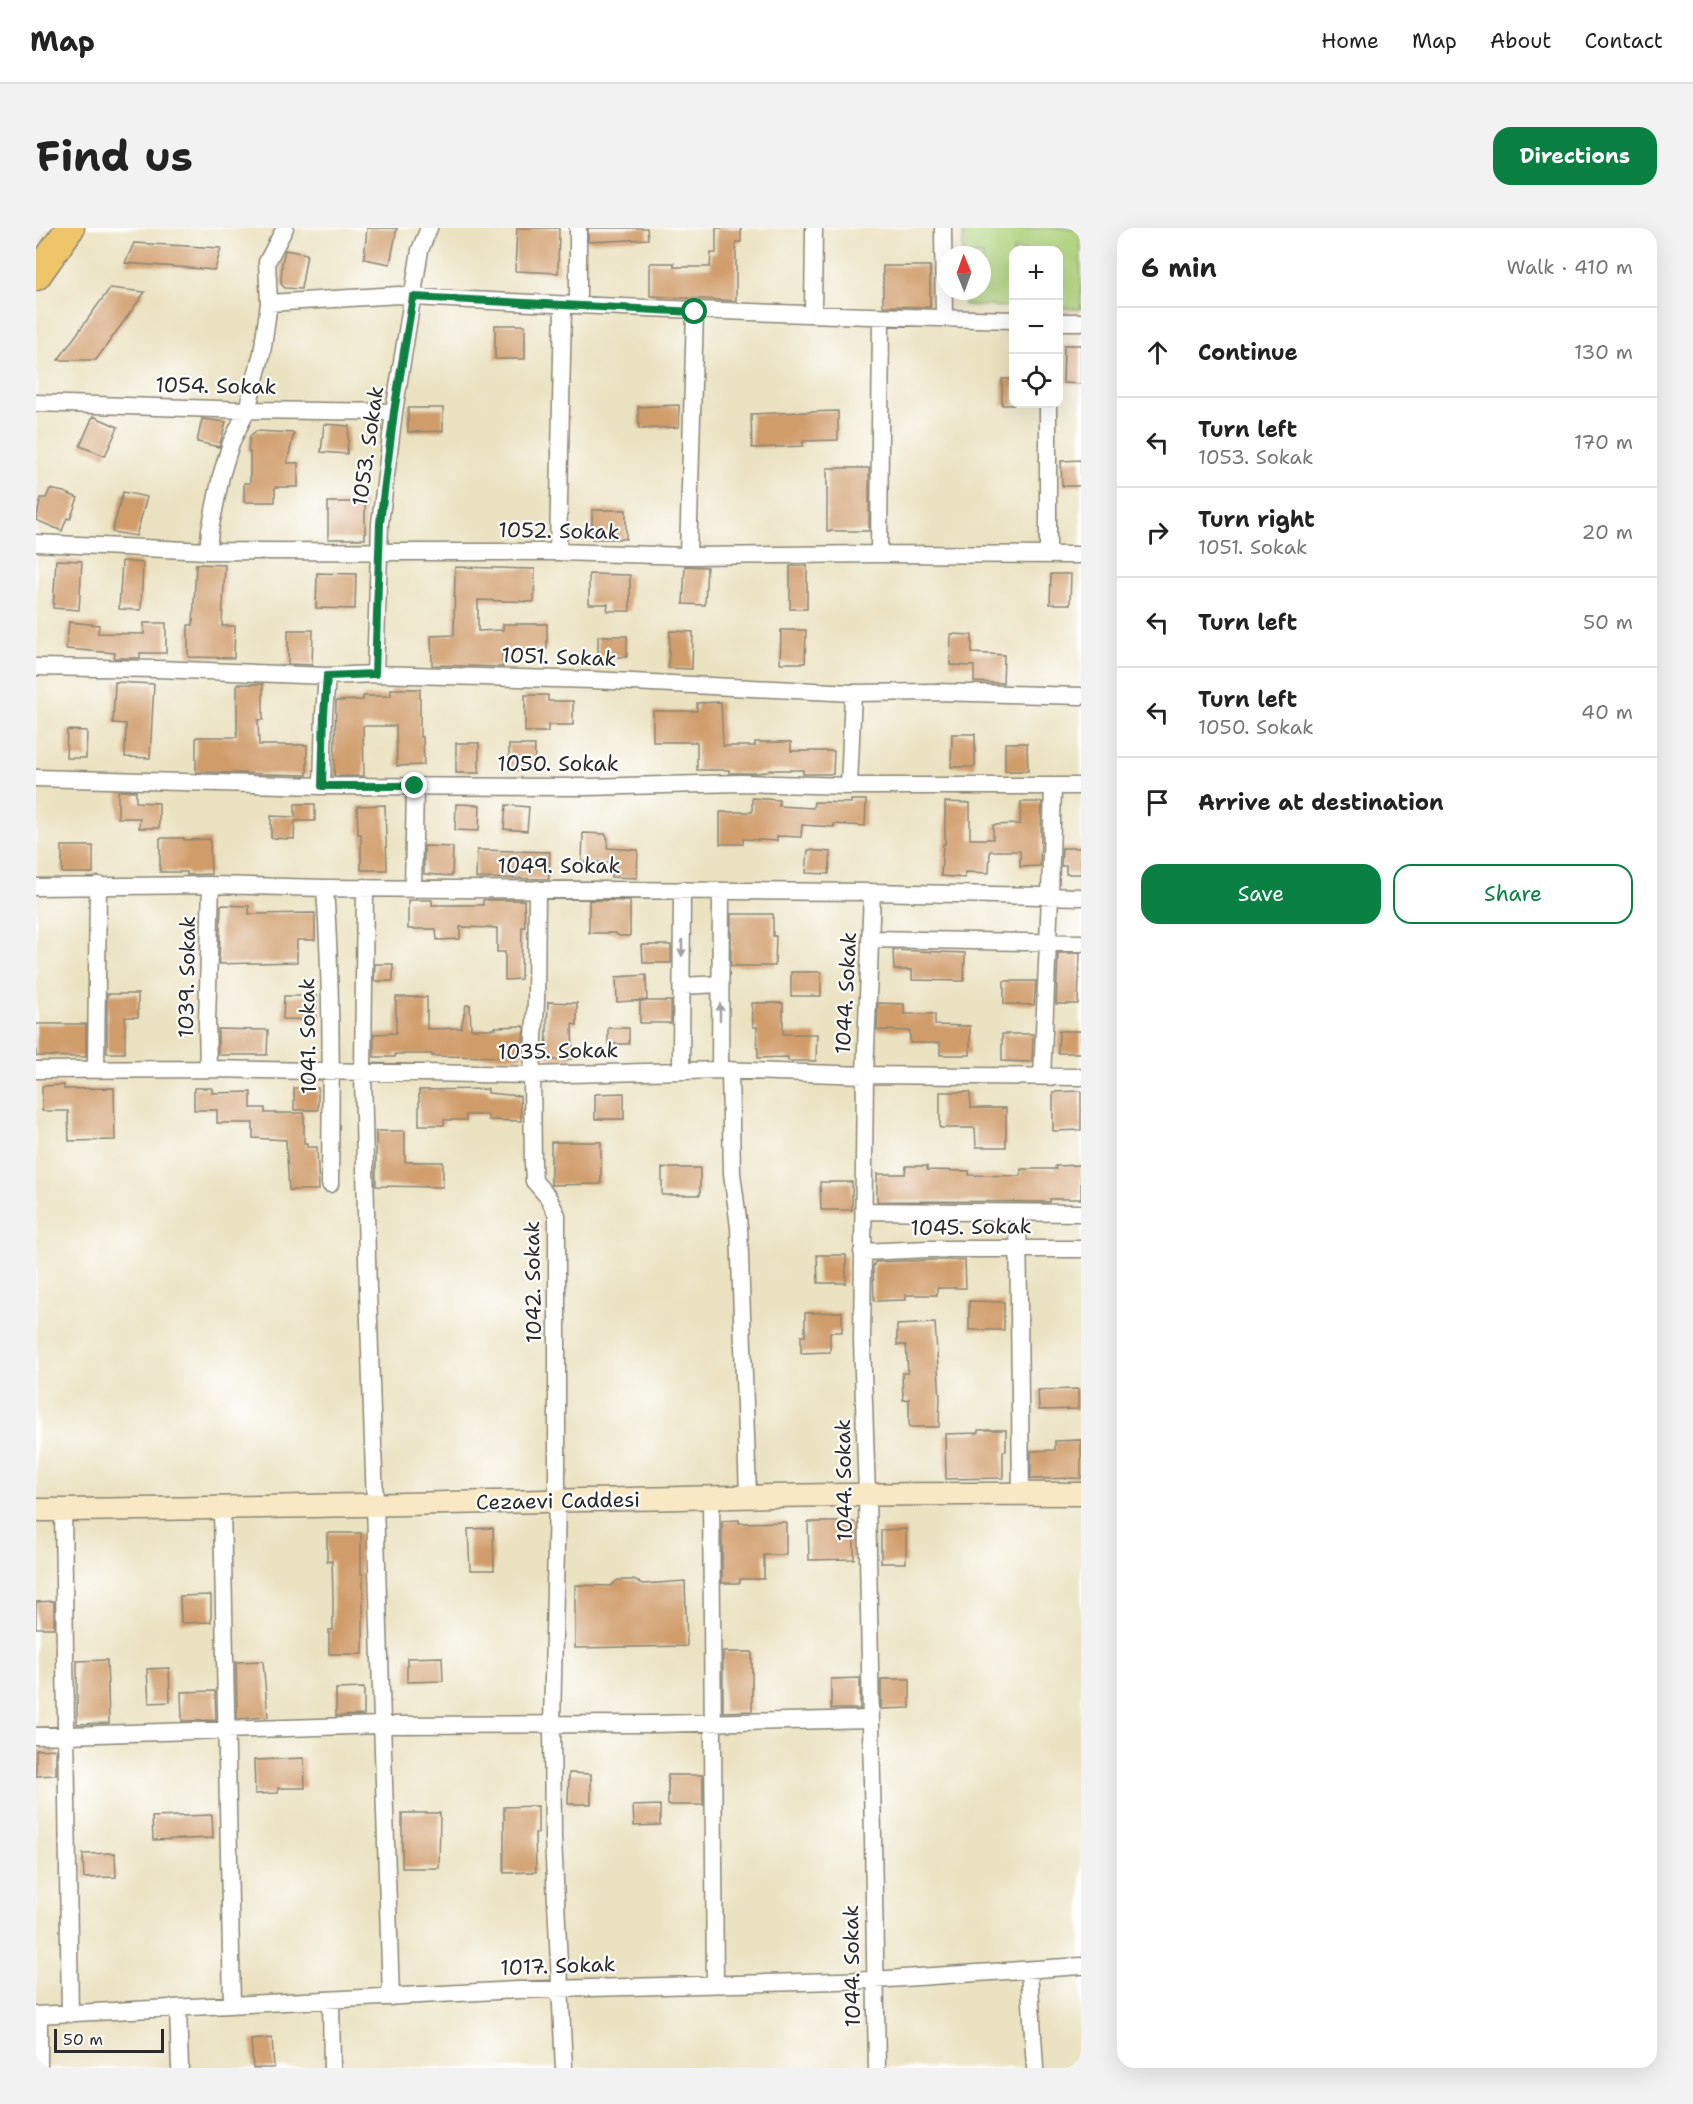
<!DOCTYPE html>
<html lang="en">
<head>
<meta charset="utf-8">
<style>
	:root { --surface:#fff; --page:#f2f2f2; --text:#222; --muted:#767676; --line:#e0e0e0; --accent:#0b8043 }
	body { margin:0; font-family:"Shantell Sans",sans-serif; background:var(--page); color:var(--text) }
	.controls { position:absolute; right:18px; top:18px; display:grid; overflow:hidden; border-radius:12px; box-shadow:0 6px 24px #0002 }
	.controls button { width:54px; height:54px; display:grid; place-items:center; padding:0; border:0; border-bottom:2px solid var(--line); background:var(--surface); color:var(--text); font:30px sans-serif }
	.compass { position:absolute; left:901px; top:18px; width:54px; height:54px; border-radius:50%; background:var(--surface); box-shadow:0 6px 24px #0002; rotate:359deg }
	.scale { position:absolute; left:18px; bottom:15px; width:110px; box-sizing:border-box; padding-left:6px; border:3px solid #2b2b2b; border-top:0; font-size:16px; line-height:21px; white-space:nowrap; color:#2b2b2b; -webkit-text-stroke:4px #fff; paint-order:stroke }
	.stop { position:absolute; width:18px; height:18px; margin:-14px; border:4px solid #0b8043; border-radius:50%; background:#fff }
	.stop.end { background:#0b8043; border-color:#fff; box-shadow:0 2px 6px #0008 }
	.list { margin:0; padding:0; list-style:none }
	h2 { display:flex; justify-content:space-between; align-items:center; height:78px; margin:0; padding:0 24px; font-size:26px }
	h2 small { font-size:20px; font-weight:400; color:var(--muted) }
	.list li { display:grid; grid-template-columns:39px 1fr auto; gap:18px; align-items:center; box-sizing:border-box; height:90px; padding:0 24px; border-top:2px solid var(--line) }
	.list b { display:block; font-size:22px; white-space:nowrap }
	.list p { margin:0; font-size:20px; white-space:nowrap; color:var(--muted) }
	.list em { font-size:20px; font-style:normal; color:var(--muted) }
	.actions { display:flex; gap:12px; padding:18px 24px }
	.actions a { flex:1; padding:14px 0; border:2px solid var(--accent); border-radius:18px; text-align:center; font-size:21px; color:var(--accent) }
	.actions .main { background:var(--accent); color:#fff }
	.icon { flex:none; width:33px; height:33px; fill:none; stroke:currentColor; stroke-width:2; stroke-linecap:round; stroke-linejoin:round }
	.map { position:relative; flex:none; width:1045px; height:1840px; overflow:hidden; border-radius:18px }
	header { display:flex; align-items:center; gap:36px; box-sizing:border-box; height:84px; padding:0 30px; background:var(--surface); border-bottom:2px solid var(--line) }
	header strong { font-size:28px }
	nav { display:flex; gap:33px; margin-inline-start:auto; font-size:21px }
	.intro { display:flex; align-items:center; justify-content:space-between; box-sizing:border-box; height:144px; padding:0 36px }
	h1 { margin:0; font-size:42px }
	.button { padding:15px 27px; border-radius:18px; background:var(--accent); color:#fff; font-size:21px; font-weight:700 }
	main { display:flex; gap:36px; padding:0 36px }
	aside { flex:1; background:var(--surface); border-radius:18px; box-shadow:0 6px 24px #0002 }
	.map>svg:first-child { display:block }
</style>
</head>
<body>
<header>
<strong>Map</strong>
<nav><a>Home</a><a>Map</a><a>About</a><a>Contact</a></nav>
</header>
<div class="intro"><h1>Find us</h1><a class="button">Directions</a></div>
<main>
<div class="map">
<svg width="1045" height="1840" viewBox="0 0 1045 1840">
	<rect width="100%" height="100%" fill="#fff"/>
	<filter id="ink" filterUnits="userSpaceOnUse"><feTurbulence type="fractalNoise" baseFrequency=".0167" numOctaves="2"/><feDisplacementMap in="SourceGraphic" scale="12" xChannelSelector="R" yChannelSelector="G"/><feConvolveMatrix kernelMatrix="1 2 1 2 8 2 1 2 1" color-interpolation-filters="sRGB"/></filter>
	<filter id="wash" filterUnits="userSpaceOnUse"><feTurbulence type="fractalNoise" baseFrequency=".008" numOctaves="4" result="noise"/><feDisplacementMap in="SourceGraphic" scale="24" xChannelSelector="R" yChannelSelector="G"/><feGaussianBlur stdDeviation="1.35" result="paint"/><feColorMatrix in="noise" values="0 0 0 0 0 0 0 0 0 0 0 0 0 0 0 0 0 1.4 0 .05"/><feComposite in="paint" operator="in"/></filter>
	<g filter="url(#wash)">
		<rect width="100%" height="100%" fill="#ebe2c1"/>
		<!-- green -->
		<path fill="#add17a" stroke="#6c7e52" stroke-width="1.5" d="M927,0H1045V81L1023,80V22H978L977,79L928,77V63H946V27H927Z"/>
		<g id="blocks">
			<!-- building -->
			<path fill="#d09c6a" d="M331,0H361L354,36L328,31Z
				M481,0H523L522,45L479,43Z
				M552,0H611L612,11L552,14Z
				M680,0H705V14H700V73L614,68V35H638V39H674L675,25H680Z
				M98,15L185,20L179,42L89,35Z
				M249,22L271,26L265,61L249,60L245,56L246,34Z
				M847,38H894V79L847,78Z
				M74,60L109,64L60,132H22Z
				M459,97H489V131H459Z
				M1028,117H1045V156L1027,155Z
				M966,151H978V177H966Z
				M643,177V199L603,201L602,179Z
				M372,180H407V203L372,204Z
				M802,183V212L767,213V218L716,220L715,186Z
				M57,188L82,199L69,228L44,218Z
				M166,191L190,194L183,219L161,214Z
				M288,196L313,198L311,226L285,224Z
				M220,203L258,205L251,235H262V259H239V274H208V255H214V224L212,223L214,208Z
				M1045,232V258H1026L1025,233Z
				M791,240H833V303H791Z
				M14,261L28,264L42,270L34,291L31,290L26,303L0,292L5,270H10Z
				M87,264L111,269L100,308L76,304Z
				M292,274H329V311H292Z
				M556,282H590V311H556Z
				M20,332L46,333L43,382L17,380Z
				M86,333L107,335L105,382L83,381Z
				M160,336L189,337L186,398H199L198,430L152,429V397H157Z
				M649,338L671,339L669,377L647,376Z
				M754,338H771V381H754Z
				M419,339L499,341L498,374L442,372V403L467,402V396H511V421L466,422L467,439L396,437L395,408L418,407Z
				M281,345L320,346L319,381L280,380Z
				M553,346L594,347V383H571L572,376H553Z
				M1015,346H1035L1034,376H1014Z
				M33,394L63,397L62,405L108,406V395H130V425H104V430H78L79,425L30,421Z
				M252,402H277L276,437L252,436Z
				M745,402H770L769,435H744Z
				M634,403L657,404L656,441L632,440Z
				M915,406L936,407V425L968,427L967,455L938,454V438L914,437Z
				M562,408H591V429H562Z
				M79,454L118,456L114,530L89,529L90,496L77,495Z
				M201,456H227V492H222L223,517H271V547L160,544V509H201Z
				M355,461H384V509H387L388,537L361,538L360,498H327L328,548H298L300,473L327,472V468H355Z
				M489,467H512V473H537V497H512V504H489Z
				M685,474L687,518H719V514H755V523H798L797,546H767V542H733L731,544L718,545H693V542H661V514H617V483H661V475Z
				M31,502L51,503L50,530H30Z
				M916,506H939V539H915Z
				M420,515H443V545H420Z
				M969,515H991L992,543H969Z
				M473,517H499L498,542H473Z
				M82,563H100V574L123,575V600H103L104,590H82Z
				M716,570L743,572V578L777,580L778,574L815,575V572H830L829,598L798,596V599L766,597L765,609L741,608V613L707,611V616H684V584H716Z
				M909,574L934,575V611H957V597L984,596L985,574H1006L1004,638L984,639V623H954L953,645L929,644V650L905,648L907,616H909Z
				M259,576H279V593H259L258,611L235,610V588L259,589Z
				M420,576L444,577L443,603L419,602Z
				M349,577L351,642H325V606H322L321,578Z
				M470,577L493,579L491,603L468,601Z
				M547,605L569,606L572,611L571,620L602,622L601,650L575,649L576,634H546Z
				M124,610H148V612L174,611L175,646L151,647V644H124Z
				M26,618H57V645H26Z
				M388,618L417,619L416,648L388,646Z
				M1026,620H1045V646H1030V638H1025Z
				M441,622L514,624L513,651L440,650Z
				M772,622L795,624L793,646L770,645Z
				M372,672H396V677H447V672H488L489,699H486L485,751L469,752V724H461V700L424,699V711L401,712L400,701H372Z
				M553,672L594,673V708H583L579,705H553Z
				M185,677L213,678V686L279,685V712H261V734L183,736Z
				M695,686H737V708H740L739,738H695Z
				M606,717H635V735H607Z
				M857,722L929,725L928,753L876,752V742H858Z
				M1022,725H1044L1042,776H1020Z
				M339,736H357V753H338Z
				M755,744H785V768H755Z
				M610,747L611,772L581,774L580,749Z
				M968,753H1000L998,777L968,776Z
				M71,766H102V789H89V825H71Z
				M248,768H281L280,792L247,791Z
				M360,769H391V801L425,800L430,777H434L435,801H460L459,799L488,798L486,829L396,828V826H359V829H338V806L360,805Z
				M604,773H635V795H604Z
				M512,774L541,775V797L536,796L537,831L518,832L510,827Z
				M716,775H747V806H781L780,833H752V829L722,830L721,799H717Z
				M842,775L868,776V786H899V797L934,798V827H904V815H874V803L841,802Z
				M0,796H50V829L0,828Z
				M572,800H593V816H572Z
				M182,801L232,802L231,827H182Z
				M1023,803H1045V825H1022Z
				M966,806H997L996,834L966,833Z
				M28,857V861L78,860L79,912L33,913L32,883H6V858Z
				M158,860H176V865L215,864V880H229V885H268V915H271V919H281L283,962H253L250,912L217,910V895H181V882H158Z
				M258,860H282V882H258Z
				M452,861V865L484,868L485,893L452,892V887H430V892H408V897H383V862Z
				M1045,863V902L1017,903V864Z
				M904,864H934L935,880H970V919H940L939,900H904Z
				M588,865V891H559V866Z
				M340,903H369V934H407V959L340,958Z
				M515,914H565V956L515,957Z
				M1045,937V971H1014V974L841,973V946H869L870,938H891V942L933,943V947L985,948V941H1020L1019,938Z
				M626,940H664V967H626Z
				M784,954H816V982H785Z
				M781,1027H810V1055H782Z
				M893,1032H929L930,1060H901V1067H870V1072L838,1073L837,1039L839,1034Z
				M933,1073L968,1074V1102H933Z
				M806,1084V1104H794V1124L765,1125V1108H769V1085Z
				M899,1095L904,1170L903,1199H873V1171L867,1172L866,1145H872L870,1117H861V1097Z
				M1042,1161V1181L1003,1182L1002,1162Z
				M942,1202H970V1223H967V1250L910,1251L909,1206L942,1205Z
				M1045,1212V1250L995,1251V1223L1019,1222V1213Z
				M703,1292V1295L750,1294V1327H728V1351H704V1355H686V1293Z
				M772,1294H818V1331L773,1332Z
				M457,1300L458,1342H434L432,1301Z
				M870,1301V1335H845V1302Z
				M291,1305H325V1346H327V1426H293V1402H297V1370L296,1333L291,1334Z
				M582,1352H597L607,1356L649,1353L651,1418L539,1420V1357L574,1358Z
				M175,1367V1394L145,1395L144,1368Z
				M18,1373V1400H0V1374Z
				M687,1424H716V1483L687,1484Z
				M406,1429L407,1453L371,1454V1430Z
				M71,1432L73,1495L41,1496V1433Z
				M227,1433L232,1489L201,1491L200,1434Z
				M133,1440L134,1474L113,1475L111,1441Z
				M824,1450V1481H795V1451Z
				M845,1451H874V1480L845,1481Z
				M328,1460V1487L300,1488V1461Z
				M179,1463L180,1492L146,1493L145,1464Z
				M20,1521V1547L0,1548V1522Z
				M268,1530L269,1560H242V1565L219,1566L218,1532Z
				M533,1545L555,1546V1576H532Z
				M632,1547H667V1577H632Z
				M624,1577V1597L598,1598L597,1578Z
				M502,1578V1605H499L500,1644L468,1645V1579Z
				M366,1585H404L403,1640H366Z
				M176,1587L177,1610L117,1612L116,1589Z
				M79,1625L80,1649L48,1650L47,1626Z
				M236,1810L238,1840H217L215,1812Z"/>
		</g>
	</g>
	<g filter="url(#ink)">
		<use href="#blocks" fill-opacity="0" stroke="#8b8676" stroke-width="1.5"/>
		<g fill="none" stroke-linecap="round" stroke-linejoin="round">
			<defs>
				<path id="street" d="M542,0V77
					M907,0L908,90
					M233,75L363,67L377,69C577,80 777,87 978,92
					M777,85L778,0
					M1023,94H1045
					M0,175L211,182L358,184
					M0,315L172,323L522,324L652,328L843,326L1045,327
					M172,323L174,302L185,248L195,215L211,182L226,125L233,75L231,34L249,0
					M522,324L527,78
					M843,326L845,89
					M1012,326V176
					M652,328L659,84
					M0,439L122,441L291,448L339,446L557,452L817,465L900,464L1045,468
					M339,446L344,295L358,184L384,22L393,0
					M0,550L286,558L551,559L705,555L813,558H1045
					M286,558L288,486L291,448
					M813,558L817,465
					M0,659L175,657L289,660L836,664L1045,669
					M329,659L327,844L331,1031L355,1769
					M289,660C296,759 295,857 294,956
					M377,660L379,558
					M501,661L500,774L496,847L497,936L498,953L512,969L521,987V1273L516,1496L517,1611L528,1840
					M836,664L829,847L826,1113L831,1267L841,1840
					M835,711L1045,715
					M646,758L684,756
					M60,841L62,657
					M172,841L171,793L175,657
					M0,842L172,841L496,847L684,842L829,847L1045,849
					M645,842L646,662
					M684,842L685,663
					M694,842L696,945L703,999L712,1268
					M1006,849L1014,668L1017,558
					M828,983L1045,985
					M982,985L985,1266
					M826,1024L893,1021H1045
					M675,1269L679,1756
					M186,1281L196,1777
					M27,1282L34,1786
					M0,1508L346,1497L618,1496L835,1491
					M993,1742L999,1840
					M295,1772L296,1840
					M142,1780L144,1840
					M0,1787L482,1762L838,1752L1045,1738
					M3,1787V1840"/>
				<path id="secondary" d="M0,1282C348,1280 697,1264 1045,1266"/>
				<path id="highway" d="M0,48L34,0"/>
			</defs>
			<!-- street casing -->
			<use href="#street" stroke="#8b8676" stroke-width="19"/>
			<!-- secondary casing -->
			<use href="#secondary" stroke="#8b8676" stroke-width="25"/>
			<!-- highway casing -->
			<use href="#highway" stroke="#8b8676" stroke-width="31"/>
			<!-- street -->
			<use href="#street" stroke="#fff" stroke-width="16"/>
			<!-- secondary -->
			<use href="#secondary" stroke="#f8e8c3" stroke-width="22"/>
			<!-- highway -->
			<use href="#highway" stroke="#eec569" stroke-width="28"/>
		</g>
		<!-- one-way arrows -->
		<defs><path id="oneway-solid" d="M-6-.8H1V-3.2L6.5 0L1 3.2V.8H-6Z" transform="scale(1.5)"/></defs>
		<g fill="#a0a0a0">
			<use href="#oneway-solid" transform="translate(646 720) rotate(90)"/>
			<use href="#oneway-solid" transform="translate(684 784) rotate(-90)"/>
		</g>
	</g>
	<g fill="none" stroke-linecap="round" stroke-linejoin="round" filter="url(#ink)">
		<!-- route -->
		<path stroke="#0b8043" stroke-width="8" d="M379,558H286L288,486L291,448L339,446L344,295L358,184L377,69L659,84"/>
	</g>
	<g text-anchor="middle" stroke-width="4.5" stroke-linejoin="round" paint-order="stroke">
		<!-- street labels -->
		<g font-size="21" fill="#2b2b2b" stroke="#fff">
			<text transform="translate(180 158) rotate(1)" y="7">1054. Sokak</text>
			<text transform="translate(332 218) rotate(-82)" y="7">1053. Sokak</text>
			<text transform="translate(523 303) rotate(1)" y="7">1052. Sokak</text>
			<text transform="translate(523 429) rotate(2)" y="7">1051. Sokak</text>
			<text x="522" y="543">1050. Sokak</text>
			<text x="523" y="645">1049. Sokak</text>
			<text transform="translate(151 749) rotate(-89)" y="7">1039. Sokak</text>
			<text transform="translate(810 765) rotate(-87)" y="7">1044. Sokak</text>
			<text transform="translate(272 808) rotate(-91)" y="7">1041. Sokak</text>
			<text transform="translate(522 823) rotate(-1)" y="7">1035. Sokak</text>
			<text transform="translate(935 999) rotate(-1)" y="7">1045. Sokak</text>
			<text transform="translate(497 1054) rotate(-91)" y="7">1042. Sokak</text>
			<text transform="translate(808 1252) rotate(-91)" y="7">1044. Sokak</text>
			<text transform="translate(522 1273) rotate(-1)" y="7">Cezaevi Caddesi</text>
			<text transform="translate(522 1738) rotate(-2)" y="7">1017. Sokak</text>
			<text transform="translate(816 1738) rotate(-91)" y="7">1044. Sokak</text>
		</g>
	</g>
</svg>
<div class="controls">
<button>+</button>
<button>−</button>
<button><svg class="icon" aria-label="locate" viewBox="0 0 24 24"><circle cx="12" cy="12" r="6"/><path d="M12 2v4M12 18v4M2 12h4M18 12h4"/></svg></button>
</div>
<svg class="compass" viewBox="-18 -18 36 36"><path d="M0-13l5 13h-10z" fill="#e53935"/><path d="M0 13l5-13h-10z" fill="#767676"/></svg>
<div class="scale">50 m</div>
<div class="stop" style="left:659px;top:84px"></div>
<div class="stop end" style="left:379px;top:558px"></div>
</div>
<aside>
<h2>6 min<small>Walk · 410 m</small></h2>
<ul class="list">
<li><svg class="icon" aria-label="ahead" viewBox="0 0 24 24"><path d="M12 20V5M6 11l6-6 6 6"/></svg><div><b>Continue</b></div><em>130 m</em></li>
<li><svg class="icon" aria-label="left" viewBox="0 0 24 24"><path d="M17 20v-9H6M10 6l-5 5 5 5"/></svg><div><b>Turn left</b><p>1053. Sokak</p></div><em>170 m</em></li>
<li><svg class="icon" aria-label="right" viewBox="0 0 24 24"><path d="M7 20v-9h11M14 6l5 5-5 5"/></svg><div><b>Turn right</b><p>1051. Sokak</p></div><em>20 m</em></li>
<li><svg class="icon" aria-label="left" viewBox="0 0 24 24"><path d="M17 20v-9H6M10 6l-5 5 5 5"/></svg><div><b>Turn left</b></div><em>50 m</em></li>
<li><svg class="icon" aria-label="left" viewBox="0 0 24 24"><path d="M17 20v-9H6M10 6l-5 5 5 5"/></svg><div><b>Turn left</b><p>1050. Sokak</p></div><em>40 m</em></li>
<li><svg class="icon" aria-label="arrive" viewBox="0 0 24 24"><path d="M6 21V4h12l-3 4 3 4H6"/></svg><div><b>Arrive at destination</b></div></li>
</ul>
<div class="actions"><a class="main">Save</a><a>Share</a></div>
</aside>
</main>
</body>
</html>
